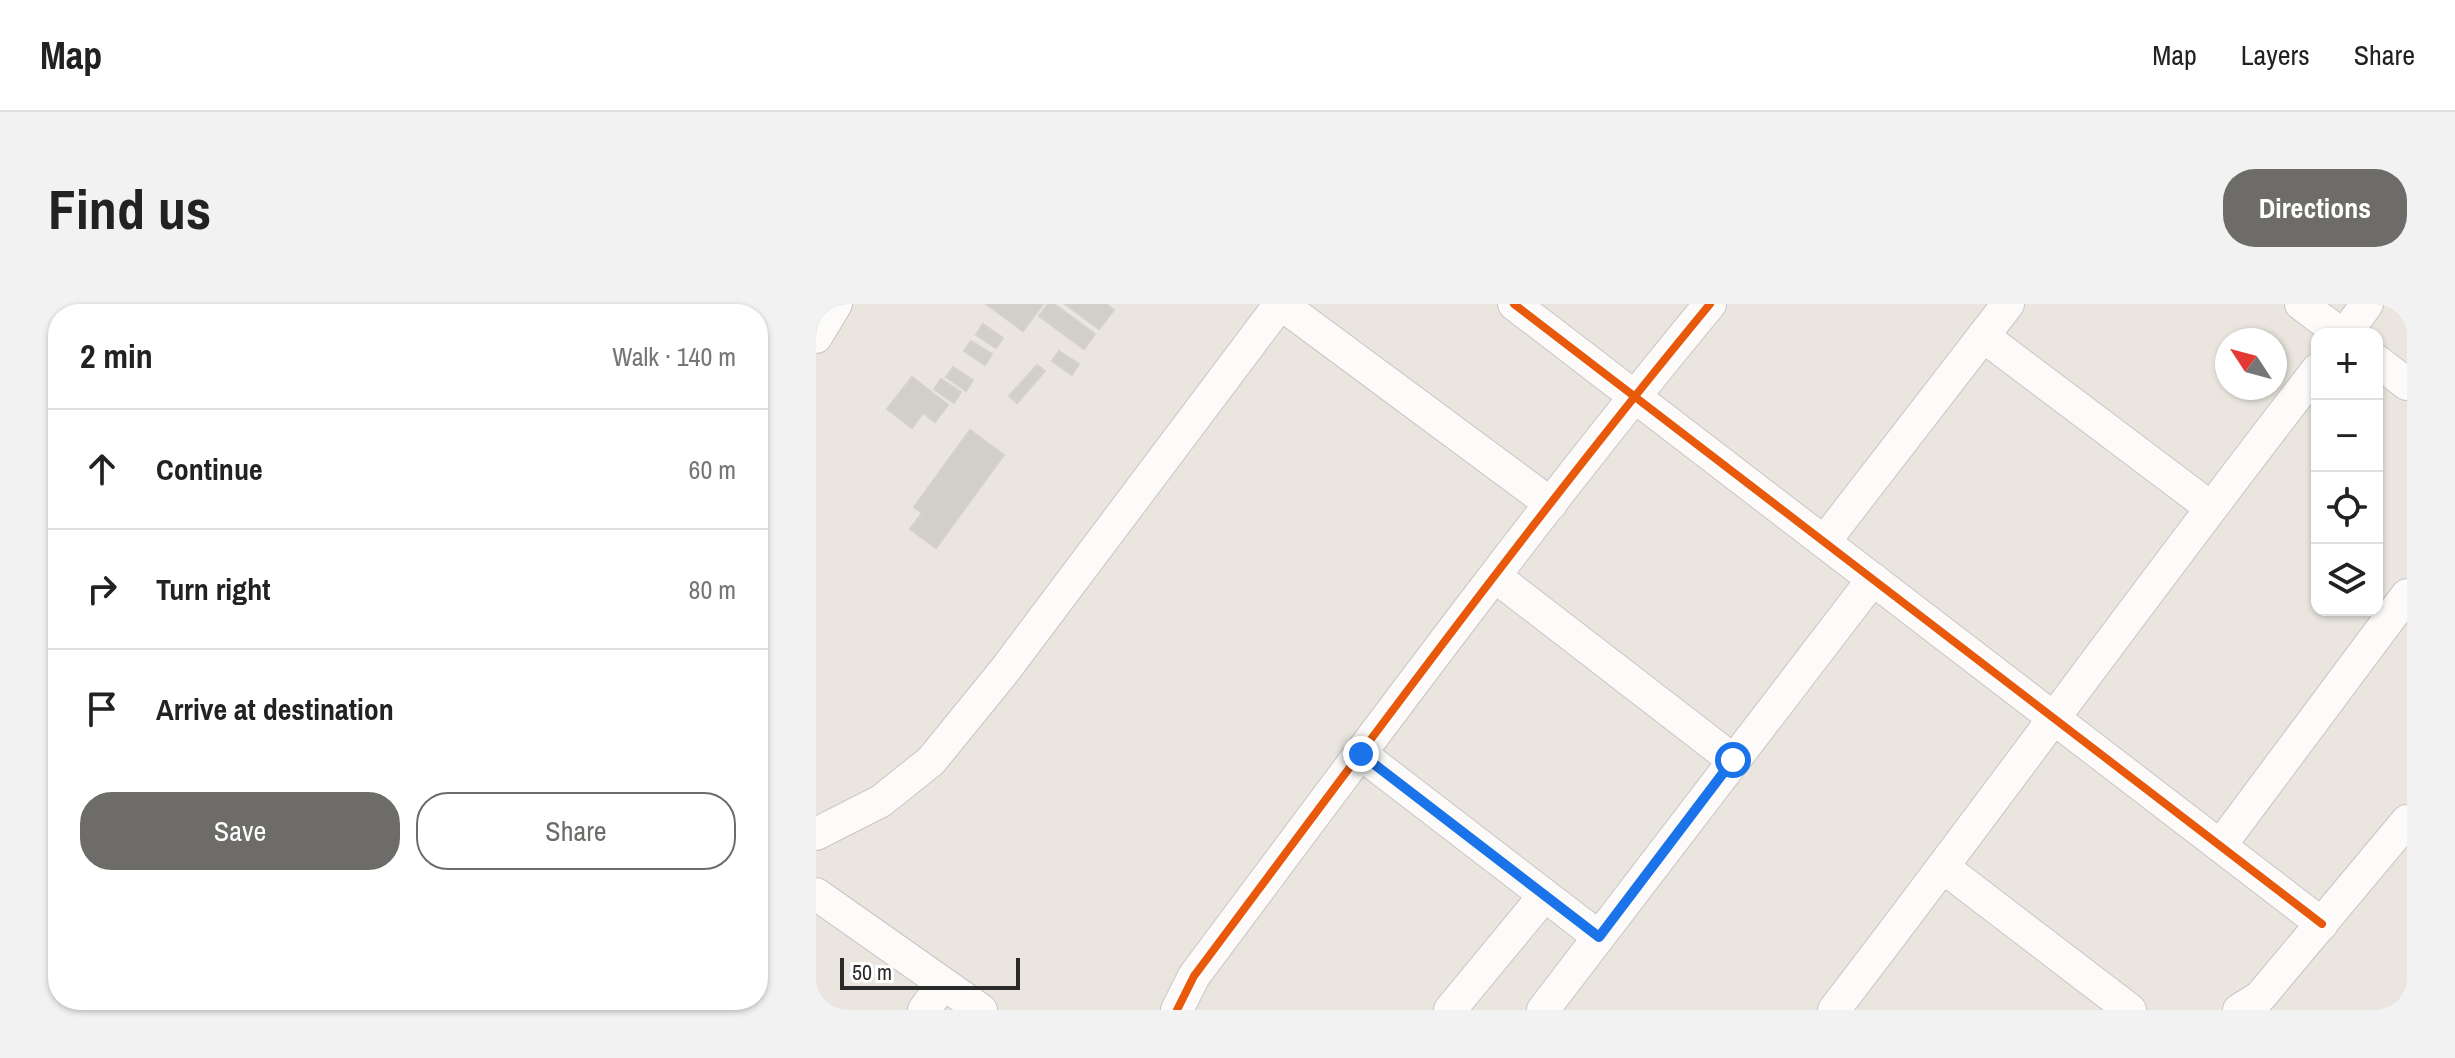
<!DOCTYPE html>
<html lang="en">
<head>
<meta charset="utf-8">
<style>
	:root { --surface:#fff; --page:#f2f2f2; --text:#222; --muted:#767676; --line:#e0e0e0; --accent:#6d6c69 }
	body { margin:0; font-family:"Archivo Narrow",sans-serif; background:var(--page); color:var(--text) }
	.controls { position:absolute; right:24px; top:24px; display:grid; overflow:hidden; border-radius:16px; box-shadow:0 2px 6px #0004 }
	.controls button { width:72px; height:72px; display:grid; place-items:center; padding:0; border:0; border-bottom:2px solid var(--line); background:var(--surface); color:var(--text); font:40px sans-serif }
	.compass { position:absolute; left:1399px; top:24px; width:72px; height:72px; border-radius:50%; background:var(--surface); box-shadow:0 2px 6px #0004; rotate:306deg }
	.scale { position:absolute; left:24px; bottom:20px; width:180px; box-sizing:border-box; padding-left:8px; border:4px solid #2a2a2a; border-top:0; font-size:22px; line-height:28px; white-space:nowrap; color:#2a2a2a; -webkit-text-stroke:6px #fff; paint-order:stroke }
	.stop { position:absolute; width:24px; height:24px; margin:-18px; border:6px solid #1a73e8; border-radius:50%; background:#fff }
	.stop.end { background:#1a73e8; border-color:#fff; box-shadow:0 2px 8px #0008 }
	.list { margin:0; padding:0; list-style:none }
	h2 { display:flex; justify-content:space-between; align-items:center; height:104px; margin:0; padding:0 32px; font-size:34px }
	h2 small { font-size:26px; font-weight:400; color:var(--muted) }
	.list li { display:grid; grid-template-columns:52px 1fr auto; gap:24px; align-items:center; box-sizing:border-box; height:120px; padding:0 32px; border-top:2px solid var(--line) }
	.list b { display:block; font-size:30px; white-space:nowrap }
	.list em { font-size:26px; font-style:normal; color:var(--muted) }
	.actions { display:flex; gap:16px; padding:24px 32px }
	.actions a { flex:1; padding:18px 0; border:2px solid var(--accent); border-radius:32px; text-align:center; font-size:28px; color:var(--accent) }
	.actions .main { background:var(--accent); color:#fff }
	.icon { flex:none; width:44px; height:44px; fill:none; stroke:currentColor; stroke-width:2; stroke-linecap:round; stroke-linejoin:round }
	.map { position:relative; flex:none; width:1591px; height:706px; overflow:hidden; border-radius:32px }
	header { display:flex; align-items:center; gap:48px; box-sizing:border-box; height:112px; padding:0 40px; background:var(--surface); border-bottom:2px solid var(--line) }
	header strong { font-size:38px }
	nav { display:flex; gap:44px; margin-inline-start:auto; font-size:28px }
	.intro { display:flex; align-items:center; justify-content:space-between; box-sizing:border-box; height:192px; padding:0 48px }
	h1 { margin:0; font-size:56px }
	.button { padding:20px 36px; border-radius:32px; background:var(--accent); color:#fff; font-size:28px; font-weight:700 }
	main { display:flex; gap:48px; padding:0 48px }
	aside { flex:1; background:var(--surface); border-radius:32px; box-shadow:0 2px 6px #0004 }
	.map>svg:first-child { display:block }
</style>
</head>
<body>
<header>
<strong>Map</strong>
<nav><a>Map</a><a>Layers</a><a>Share</a></nav>
</header>
<div class="intro"><h1>Find us</h1><a class="button">Directions</a></div>
<main>
<aside>
<h2>2 min<small>Walk · 140 m</small></h2>
<ul class="list">
<li><svg class="icon" aria-label="ahead" viewBox="0 0 24 24"><path d="M12 20V5M6 11l6-6 6 6"/></svg><div><b>Continue</b></div><em>60 m</em></li>
<li><svg class="icon" aria-label="right" viewBox="0 0 24 24"><path d="M7 20v-9h11M14 6l5 5-5 5"/></svg><div><b>Turn right</b></div><em>80 m</em></li>
<li><svg class="icon" aria-label="arrive" viewBox="0 0 24 24"><path d="M6 21V4h12l-3 4 3 4H6"/></svg><div><b>Arrive at destination</b></div></li>
</ul>
<div class="actions"><a class="main">Save</a><a>Share</a></div>
</aside>
<div class="map">
<svg width="1591" height="706" viewBox="0 0 1591 706">
	<rect width="100%" height="100%" fill="#eae6df"/>
	<!-- building -->
	<path fill="#d2cfcb" stroke="#d4d1cb" stroke-width="2" d="M170,0H227L207,27Z
		M232,0H238L279,30L268,45L223,12Z
		M249,0H290L298,6L283,25Z
		M167,20L187,34L180,44L160,31Z
		M155,37L176,50L169,61L148,47Z
		M243,47L263,60L256,71L236,57Z
		M221,61L229,67L201,99L193,92Z
		M137,63L157,76L150,87L130,73Z
		M96,73L132,101L119,118L107,109L96,124L71,105Z
		M125,75L145,88L138,99L118,85Z
		M154,126L188,151L120,244L94,225L106,209L98,203Z"/>
	<g fill="none" stroke-linecap="round" stroke-linejoin="round">
		<defs>
			<path id="minor" d="M465,0L735,200
				M698,0L1506,620
				M1485,0L1525,30
				M1529,30L1551,0
				M1167,32L1394,203
				M0,33L20,0
				M1561,57L1591,80
				M1008,238L1192,0
				M680,273L917,456
				M545,450L783,633
				M0,530L65,497L115,457L189,366L464,0
				M1404,542L1591,291
				M1127,563L1314,706
				M0,590L165,706
				M108,706L127,680
				M361,706L378,672C547,446 714,218 894,0
				M634,706L728,592
				M727,706L1057,275
				M1018,706C1181,494 1337,277 1501,66
				M1423,706L1444,693L1591,517"/>
		</defs>
		<!-- minor casing -->
		<use href="#minor" stroke="#c7c5c5" stroke-width="34"/>
		<!-- minor -->
		<use href="#minor" stroke="#fcfbfa" stroke-width="32"/>
		<defs>
			<path id="cycleway" d="M698,0L1506,620
				M361,706L378,672C547,446 714,218 894,0"/>
		</defs>
		<!-- cycleway casing -->
		<use href="#cycleway" stroke="#fff" stroke-width="13"/>
		<!-- cycleway -->
		<use href="#cycleway" stroke="#e8590c" stroke-width="8"/>
	</g>
	<g fill="none" stroke-linecap="round" stroke-linejoin="round">
		<!-- route -->
		<path stroke="#1a73e8" stroke-width="10" d="M545,450L783,633L917,456"/>
	</g>
</svg>
<div class="controls">
<button>+</button>
<button>−</button>
<button><svg class="icon" aria-label="locate" viewBox="0 0 24 24"><circle cx="12" cy="12" r="6"/><path d="M12 2v4M12 18v4M2 12h4M18 12h4"/></svg></button>
<button><svg class="icon" aria-label="layers" viewBox="0 0 24 24"><path d="M12 4l9 5-9 5-9-5zM3 14l9 5 9-5"/></svg></button>
</div>
<svg class="compass" viewBox="-18 -18 36 36"><path d="M0-13l5 13h-10z" fill="#e53935"/><path d="M0 13l5-13h-10z" fill="#767676"/></svg>
<div class="scale">50 m</div>
<div class="stop" style="left:917px;top:456px"></div>
<div class="stop end" style="left:545px;top:450px"></div>
</div>
</main>
</body>
</html>
